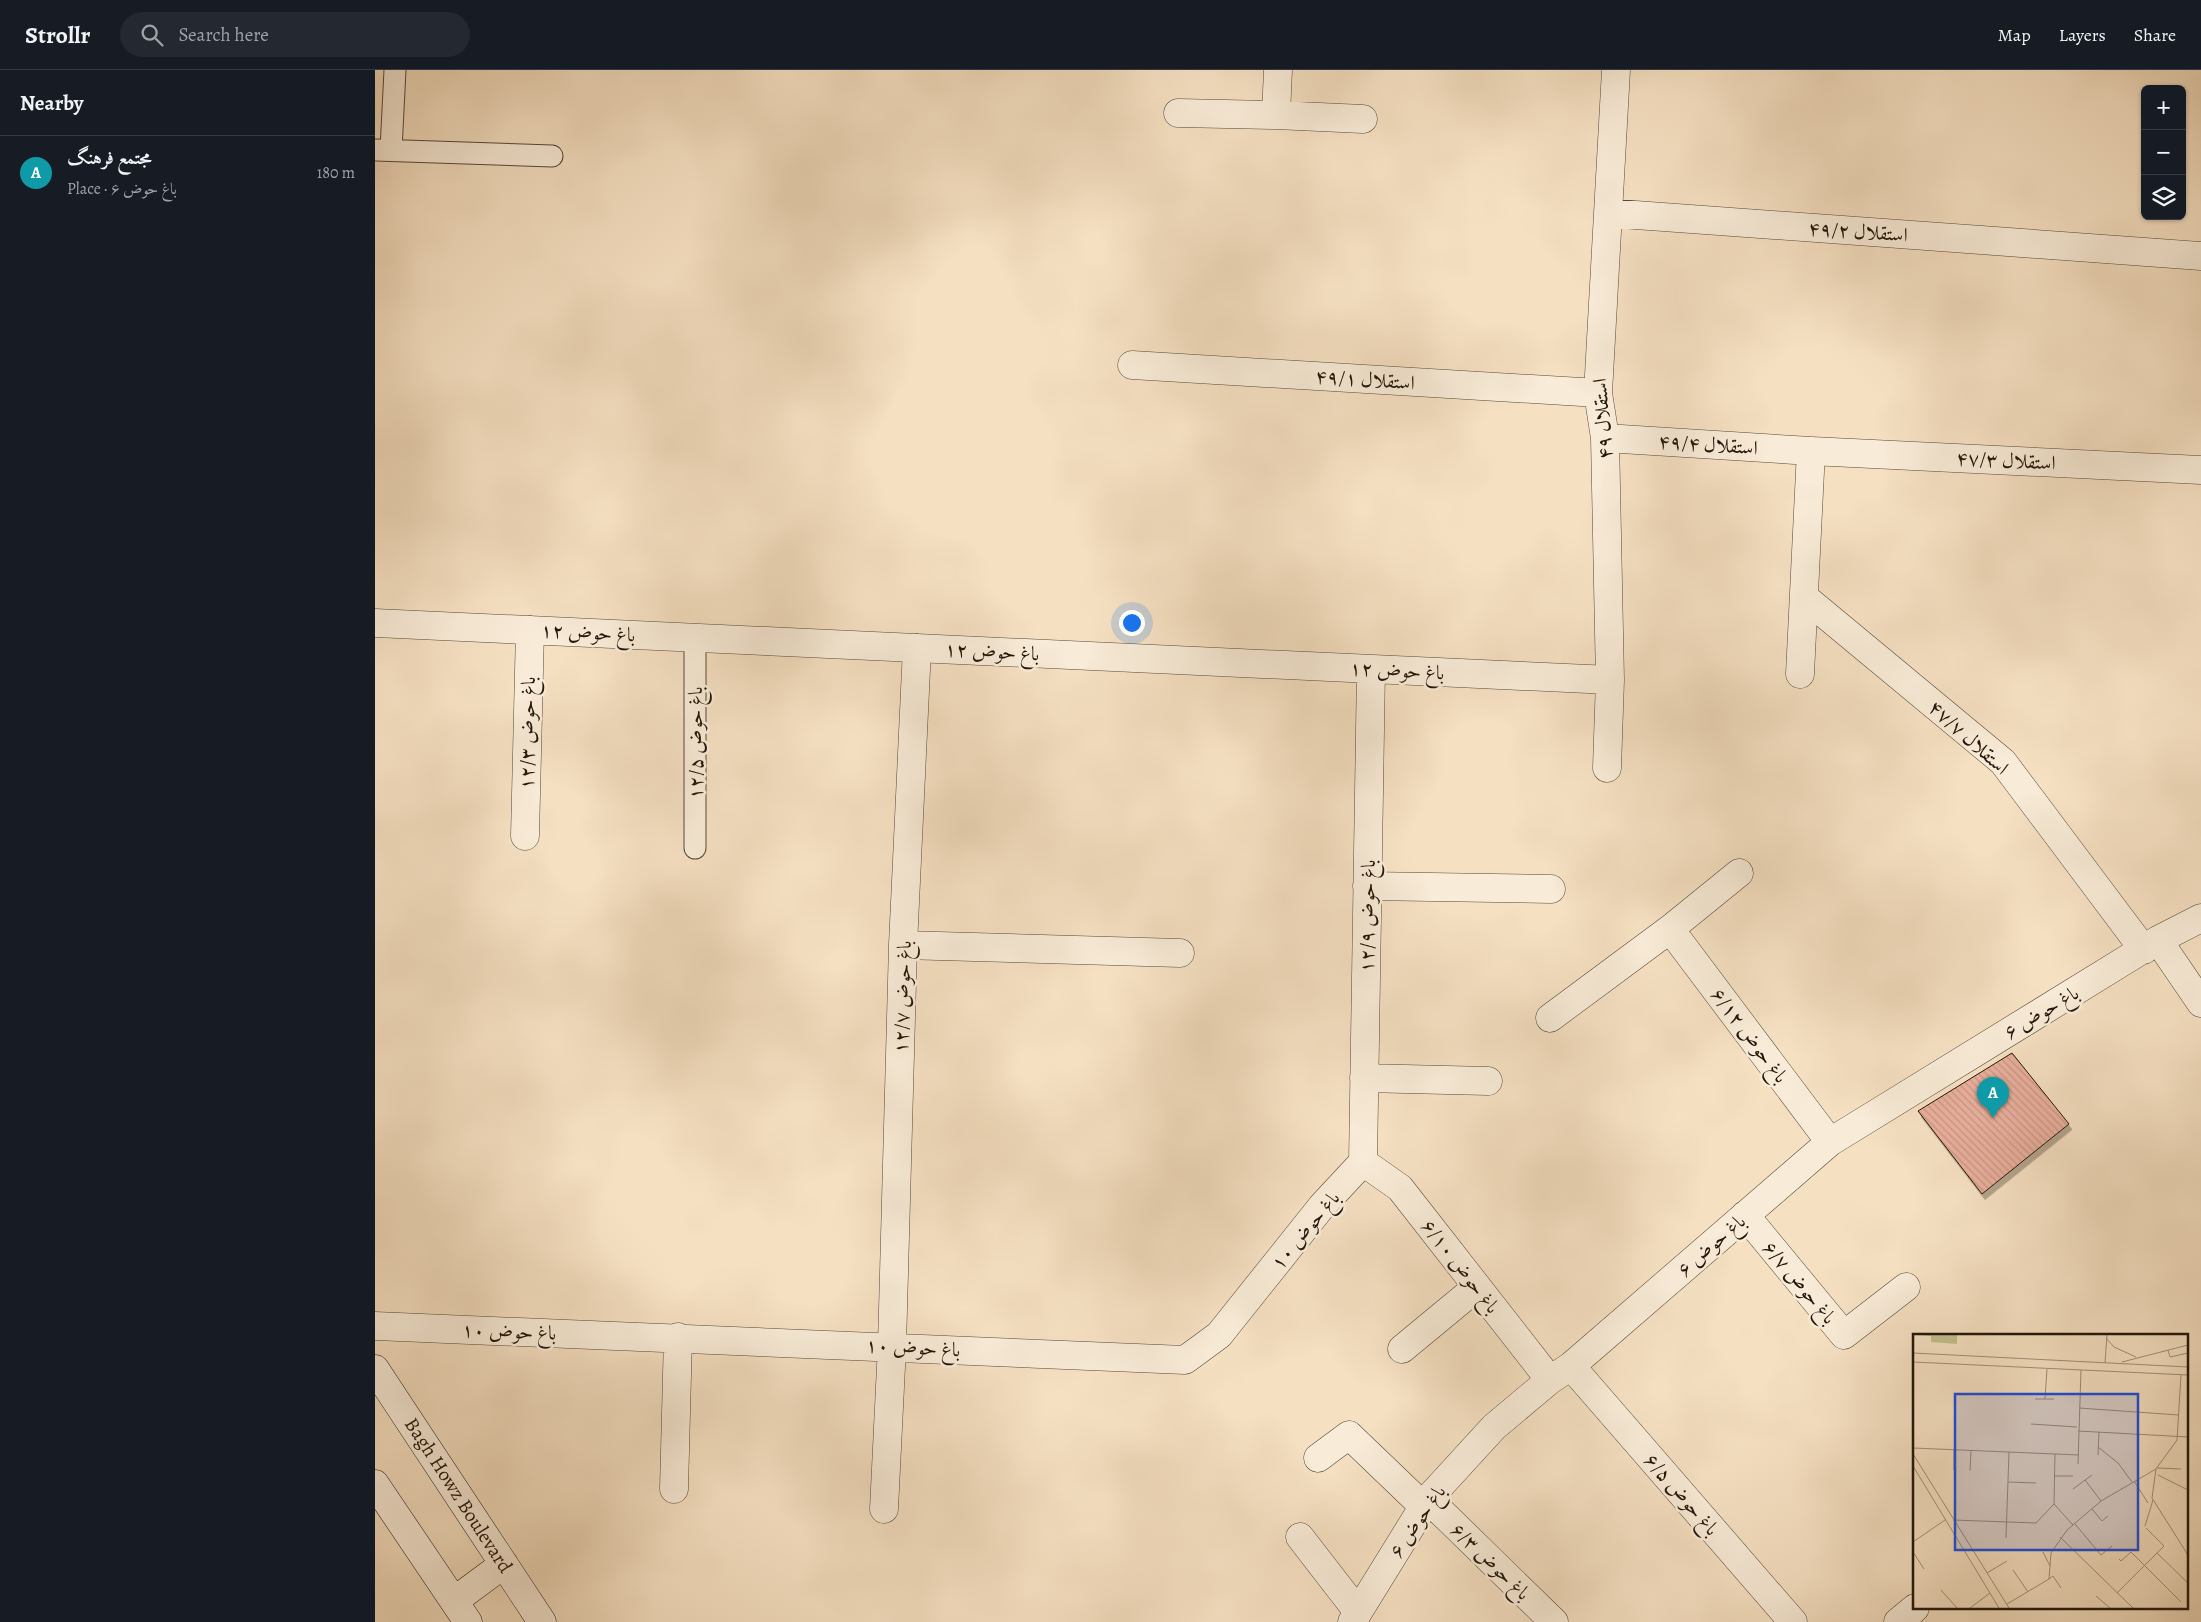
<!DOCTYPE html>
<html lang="en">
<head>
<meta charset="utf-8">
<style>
	:root { --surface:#171b24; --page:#242831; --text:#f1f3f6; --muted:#9ea1a6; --line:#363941; --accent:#ea580c }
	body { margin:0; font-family:Alegreya,Amiri,serif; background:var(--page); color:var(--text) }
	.controls { position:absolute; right:15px; top:15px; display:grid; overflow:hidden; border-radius:8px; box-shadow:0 1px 4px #0004 }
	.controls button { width:45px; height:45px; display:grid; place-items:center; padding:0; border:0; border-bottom:1px solid var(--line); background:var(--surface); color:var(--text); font:25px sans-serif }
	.you { position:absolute; left:756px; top:552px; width:18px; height:18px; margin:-12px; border:4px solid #fff; border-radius:50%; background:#1a73e8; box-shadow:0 0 0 8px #1a73e833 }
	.badge { display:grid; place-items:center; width:32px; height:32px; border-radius:50%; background:var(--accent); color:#fff; font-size:16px; font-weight:700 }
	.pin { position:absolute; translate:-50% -41px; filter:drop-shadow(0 1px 2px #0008) }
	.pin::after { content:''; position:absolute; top:26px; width:18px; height:15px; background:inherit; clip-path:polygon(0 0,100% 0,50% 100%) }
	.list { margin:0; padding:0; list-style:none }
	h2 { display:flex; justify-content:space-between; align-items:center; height:65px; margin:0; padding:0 20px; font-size:21px }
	h2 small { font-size:16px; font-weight:400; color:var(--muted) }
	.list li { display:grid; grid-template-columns:32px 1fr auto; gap:15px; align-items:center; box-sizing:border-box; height:75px; padding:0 20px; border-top:1px solid var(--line) }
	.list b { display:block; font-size:19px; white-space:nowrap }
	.list p { margin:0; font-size:16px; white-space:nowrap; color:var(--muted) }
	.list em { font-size:16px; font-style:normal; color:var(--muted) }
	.icon { flex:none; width:28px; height:28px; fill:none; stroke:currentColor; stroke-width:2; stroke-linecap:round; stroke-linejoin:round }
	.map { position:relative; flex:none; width:1826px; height:1552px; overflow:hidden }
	header { display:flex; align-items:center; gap:30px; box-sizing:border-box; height:70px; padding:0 25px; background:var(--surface); border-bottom:1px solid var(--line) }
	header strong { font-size:24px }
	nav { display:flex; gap:28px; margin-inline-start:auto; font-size:18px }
	.search { width:350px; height:45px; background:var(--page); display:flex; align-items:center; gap:12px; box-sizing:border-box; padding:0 18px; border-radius:28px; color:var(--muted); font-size:19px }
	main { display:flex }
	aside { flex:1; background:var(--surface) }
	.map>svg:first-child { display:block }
</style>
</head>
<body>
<header>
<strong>Strollr</strong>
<div class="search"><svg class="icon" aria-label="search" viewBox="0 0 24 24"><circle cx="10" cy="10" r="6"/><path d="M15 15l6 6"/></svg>Search here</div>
<nav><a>Map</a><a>Layers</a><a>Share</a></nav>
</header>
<main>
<aside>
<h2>Nearby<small></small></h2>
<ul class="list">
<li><span class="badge" style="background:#0f9aa8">A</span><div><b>مجتمع فرهنگ</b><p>Place · ۶ باغ حوض</p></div><em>180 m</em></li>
</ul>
</aside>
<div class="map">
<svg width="1826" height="1552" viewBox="0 0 1826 1552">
	<defs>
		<pattern id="building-back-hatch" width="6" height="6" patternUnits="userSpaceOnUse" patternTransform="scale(1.25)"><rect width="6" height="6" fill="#e9af9c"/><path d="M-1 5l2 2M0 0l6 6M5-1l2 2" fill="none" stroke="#c89685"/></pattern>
		<filter id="shadow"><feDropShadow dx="3" dy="5.5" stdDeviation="0" flood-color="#0004"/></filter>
	</defs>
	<rect width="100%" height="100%" fill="#f5e0c2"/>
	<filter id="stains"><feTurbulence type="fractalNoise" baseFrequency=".004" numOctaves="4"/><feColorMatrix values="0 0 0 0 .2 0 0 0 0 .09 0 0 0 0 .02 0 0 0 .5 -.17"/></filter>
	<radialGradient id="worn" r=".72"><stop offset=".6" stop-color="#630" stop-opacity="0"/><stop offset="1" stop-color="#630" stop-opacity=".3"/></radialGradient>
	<!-- building -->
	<path fill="url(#building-back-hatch)" stroke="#22160a" filter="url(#shadow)" d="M1637,983L1694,1054L1607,1124L1543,1041Z"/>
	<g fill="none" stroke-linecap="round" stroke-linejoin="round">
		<defs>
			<path id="lane" d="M0,80L177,86
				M16,80L20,0
				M320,568V778"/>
			<path id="street" d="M803,43L901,45L988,49
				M901,45L903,0
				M1233,143L1826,186
				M757,295L1223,323
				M1230,368L1436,381L1826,400
				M1429,527L1628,692L1769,880
				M0,553L1235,610
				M1425,604L1436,381
				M1232,698L1235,610L1230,368L1223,323L1241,0
				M150,766L155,560
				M992,816L1176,819
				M1295,859L1455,1072
				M1783,870L1826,933
				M528,875L805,883
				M1175,948L1295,859L1364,803
				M989,1008L1113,1011
				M988,1092L996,599
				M988,1092L1025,1118L1175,1310
				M1370,1145L1469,1265L1531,1217
				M0,1256L810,1290L844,1265L947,1136L988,1092
				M1027,1279L1102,1217
				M1196,1296L1418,1552
				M943,1388L974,1365L1048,1436
				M299,1419L303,1267
				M1053,1429L1179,1552
				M509,1439L517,1276L528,875L542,578
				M925,1467L983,1542
				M977,1552L1053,1429L1119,1357L1175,1310L1196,1296L1455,1072L1783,870L1826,848
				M1523,1552L1540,1538"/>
			<path id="secondary" d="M0,1299L167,1552
				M0,1414L93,1552
				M79,1531L129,1494"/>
		</defs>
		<!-- lane casing -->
		<use href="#lane" stroke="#574838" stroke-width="23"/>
		<!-- street casing -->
		<use href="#street" stroke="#574838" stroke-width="29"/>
		<!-- secondary casing -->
		<use href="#secondary" stroke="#22160a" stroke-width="29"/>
		<!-- lane -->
		<use href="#lane" stroke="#f8ebd7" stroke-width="21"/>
		<!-- street -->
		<use href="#street" stroke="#f8ebd7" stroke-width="28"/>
		<!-- secondary -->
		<use href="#secondary" stroke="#f8ebd7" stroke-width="28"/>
	</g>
	<g text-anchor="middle" stroke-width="5" stroke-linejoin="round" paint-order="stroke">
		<!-- street labels -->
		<g font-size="20" fill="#22160a" stroke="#f8ebd7">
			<text transform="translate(1483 161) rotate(4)" y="7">۴۹/۲ استقلال</text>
			<text transform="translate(990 309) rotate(4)" y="7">۴۹/۱ استقلال</text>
			<text transform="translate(1227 349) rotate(-94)" y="7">۴۹ استقلال</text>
			<text transform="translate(1333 374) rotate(4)" y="7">۴۹/۴ استقلال</text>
			<text transform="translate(1631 390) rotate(3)" y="7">۴۷/۳ استقلال</text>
			<text transform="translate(213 562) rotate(3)" y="7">۱۲ باغ حوض</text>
			<text transform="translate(617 581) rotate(3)" y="7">۱۲ باغ حوض</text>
			<text transform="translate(1022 600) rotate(3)" y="7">۱۲ باغ حوض</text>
			<text transform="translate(152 663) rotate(-89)" y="7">۱۲/۳ باغ حوض</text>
			<text transform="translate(1594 667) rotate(42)" y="7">۴۷/۷ استقلال</text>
			<text transform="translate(320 673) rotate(-90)" y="7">۱۲/۵ باغ حوض</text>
			<text transform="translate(992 846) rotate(-89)" y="7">۱۲/۹ باغ حوض</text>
			<text transform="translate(527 927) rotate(-88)" y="7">۱۲/۷ باغ حوض</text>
			<text transform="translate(1666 942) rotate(-31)" y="7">۶ باغ حوض</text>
			<text transform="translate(1375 965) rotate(53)" y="7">۶/۱۲ باغ حوض</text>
			<text transform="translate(930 1160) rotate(-50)" y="7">۱۰ باغ حوض</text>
			<text transform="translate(1336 1175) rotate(-41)" y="7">۶ باغ حوض</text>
			<text transform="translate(1086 1196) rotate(52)" y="7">۶/۱۰ باغ حوض</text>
			<text transform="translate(1425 1212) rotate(50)" y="7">۶/۷ باغ حوض</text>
			<text transform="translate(134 1261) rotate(2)" y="7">۱۰ باغ حوض</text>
			<text transform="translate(538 1277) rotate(3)" y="7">۱۰ باغ حوض</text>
			<text transform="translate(1307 1424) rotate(49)" y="7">۶/۵ باغ حوض</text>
			<text transform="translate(84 1425) rotate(57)" y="7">Bagh Howz Boulevard</text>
			<text transform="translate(1042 1451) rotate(-55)" y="7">۶ باغ حوض</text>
			<text transform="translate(1116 1491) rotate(44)" y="7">۶/۳ باغ حوض</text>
		</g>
	</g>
	<!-- overview -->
	<g transform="translate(1538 1264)">
		<rect width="275" height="275" fill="#f5e0c2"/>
		<path d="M5,1H44V10L18,8V2Z" fill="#c4c08e"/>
		<path fill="none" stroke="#a18f78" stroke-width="1" d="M193,4L201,13L223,23M255,16L257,23L275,19M0,19L275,33M0,28L275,41M209,28L275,11M192,29L194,1M122,65H141M132,65L134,35M166,74L266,81M118,90L164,93M165,97L275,103M185,113L205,129L219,148M0,114L166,121M41,115V136M0,120L96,274M185,121L186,98M165,130L168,36M0,132L86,274M244,134L268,135M243,135L239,164L275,221M57,137L58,116M245,141L275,156M141,142H160M172,146L188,167M221,147L235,169M95,148L123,149M160,155L179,141M141,170L142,120M141,170L160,191M179,175L189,187L195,182M40,186L123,189L141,170M162,190L188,221L199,212M232,192L240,166M147,203L220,274M93,204L96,118M0,208L32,186M0,218L11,235M130,218L137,232M244,219L275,249M206,225L208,227L218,218L268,268M100,236L115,258M74,239L94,227M136,245L140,242L148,254M28,256L44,274M204,259L251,212L233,194M183,262L197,274M94,270L136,245L138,219L154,196L188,167L243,135L264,106L268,41M57,274L77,259"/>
		<path fill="#1d4ed8" fill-opacity="0.15" stroke="#1d4ed8" stroke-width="2.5" d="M42,60H225V216H42Z"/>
		<rect width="275" height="275" fill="none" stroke="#22160a" stroke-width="2.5"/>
	</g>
	<rect width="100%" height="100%" filter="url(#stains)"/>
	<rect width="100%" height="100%" fill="url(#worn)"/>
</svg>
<div class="controls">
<button>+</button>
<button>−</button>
<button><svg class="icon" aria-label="layers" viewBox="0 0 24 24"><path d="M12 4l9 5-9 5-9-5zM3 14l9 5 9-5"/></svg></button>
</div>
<div class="you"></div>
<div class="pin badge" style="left:1618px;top:1048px;background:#0f9aa8">A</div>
</div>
</main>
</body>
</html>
